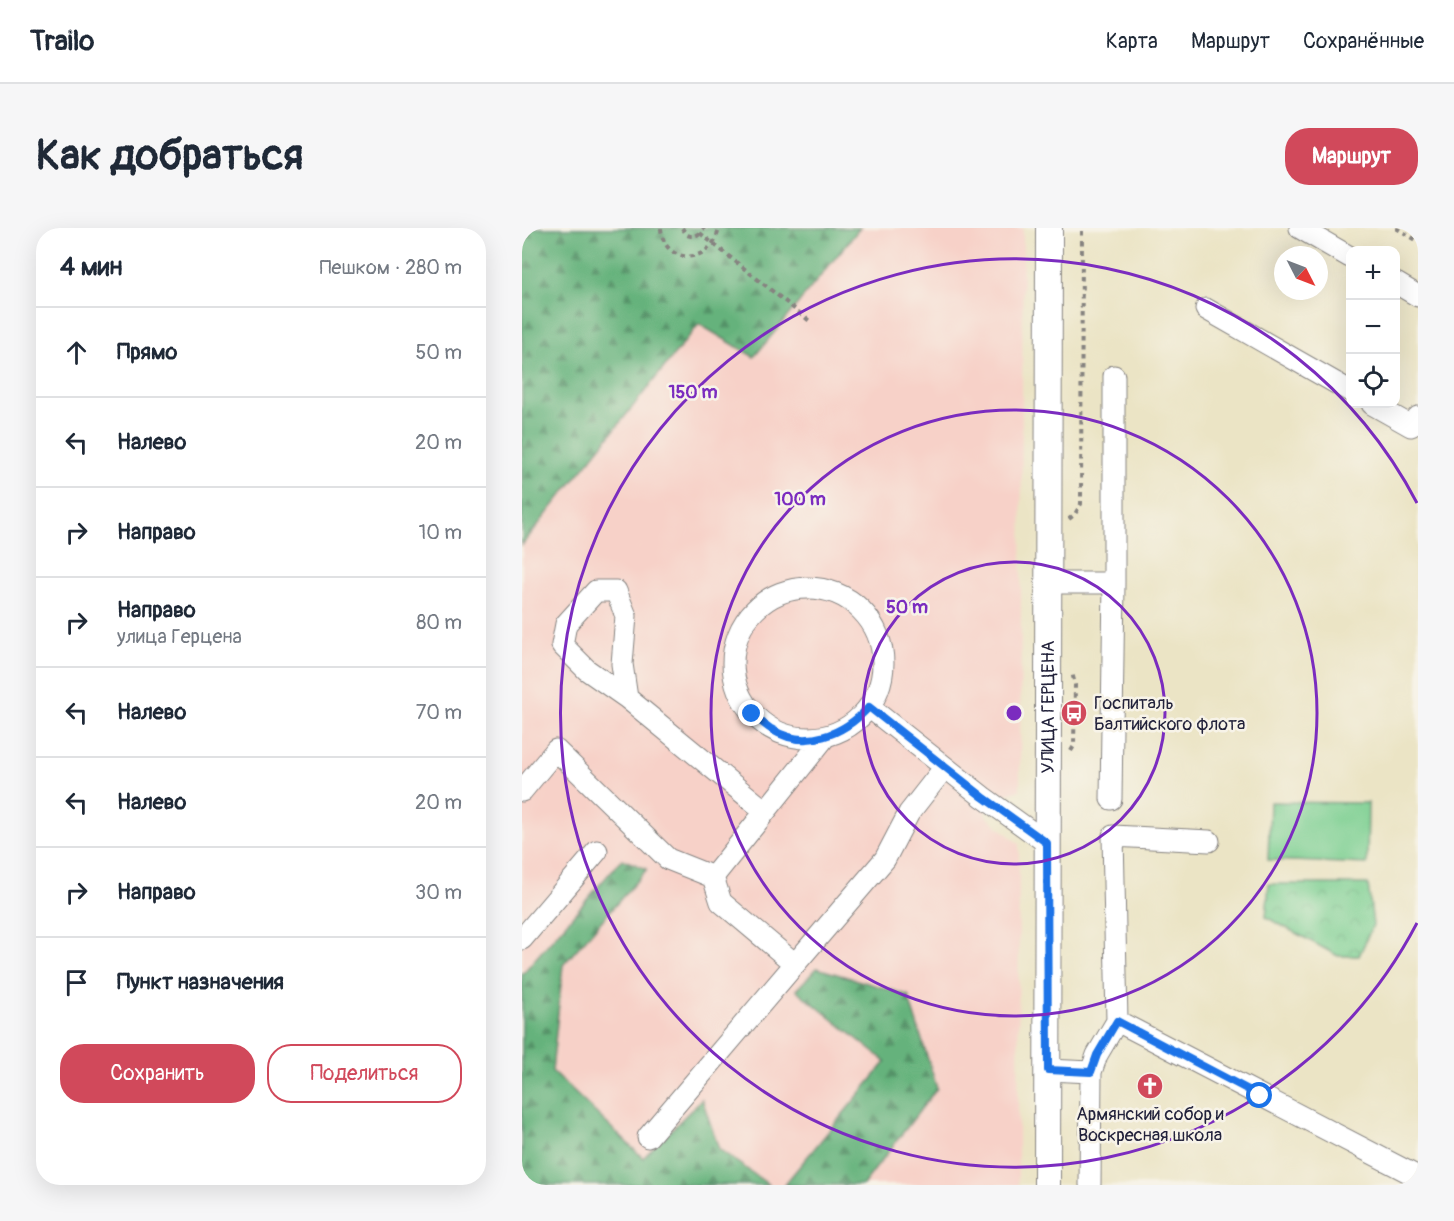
<!DOCTYPE html>
<html lang="ru">
<head>
<meta charset="utf-8">
<style>
	:root { --surface:#fff; --page:#f6f6f7; --text:#1f2937; --muted:#747a83; --line:#e0e1e3; --accent:#d1495b }
	body { margin:0; font-family:Pangolin,sans-serif; background:var(--page); color:var(--text) }
	.controls { position:absolute; right:18px; top:18px; display:grid; overflow:hidden; border-radius:12px; box-shadow:0 6px 24px #0002 }
	.controls button { width:54px; height:54px; display:grid; place-items:center; padding:0; border:0; border-bottom:2px solid var(--line); background:var(--surface); color:var(--text); font:30px sans-serif }
	.compass { position:absolute; left:752px; top:18px; width:54px; height:54px; border-radius:50%; background:var(--surface); box-shadow:0 6px 24px #0002; rotate:132deg }
	.stop { position:absolute; width:18px; height:18px; margin:-14px; border:4px solid #1a73e8; border-radius:50%; background:#fff }
	.stop.end { background:#1a73e8; border-color:#fff; box-shadow:0 2px 6px #0008 }
	.list { margin:0; padding:0; list-style:none }
	h2 { display:flex; justify-content:space-between; align-items:center; height:78px; margin:0; padding:0 24px; font-size:26px }
	h2 small { font-size:20px; font-weight:400; color:var(--muted) }
	.list li { display:grid; grid-template-columns:39px 1fr auto; gap:18px; align-items:center; box-sizing:border-box; height:90px; padding:0 24px; border-top:2px solid var(--line) }
	.list b { display:block; font-size:22px; white-space:nowrap }
	.list p { margin:0; font-size:20px; white-space:nowrap; color:var(--muted) }
	.list em { font-size:20px; font-style:normal; color:var(--muted) }
	.actions { display:flex; gap:12px; padding:18px 24px }
	.actions a { flex:1; padding:14px 0; border:2px solid var(--accent); border-radius:24px; text-align:center; font-size:21px; color:var(--accent) }
	.actions .main { background:var(--accent); color:#fff }
	.icon { flex:none; width:33px; height:33px; fill:none; stroke:currentColor; stroke-width:2; stroke-linecap:round; stroke-linejoin:round }
	.map { position:relative; flex:none; width:896px; height:957px; overflow:hidden; border-radius:24px }
	header { display:flex; align-items:center; gap:36px; box-sizing:border-box; height:84px; padding:0 30px; background:var(--surface); border-bottom:2px solid var(--line) }
	header strong { font-size:28px }
	nav { display:flex; gap:33px; margin-inline-start:auto; font-size:21px }
	.intro { display:flex; align-items:center; justify-content:space-between; box-sizing:border-box; height:144px; padding:0 36px }
	h1 { margin:0; font-size:42px }
	.button { padding:15px 27px; border-radius:24px; background:var(--accent); color:#fff; font-size:21px; font-weight:700 }
	main { display:flex; gap:36px; padding:0 36px }
	aside { flex:1; background:var(--surface); border-radius:24px; box-shadow:0 6px 24px #0002 }
	.map>svg:first-child { display:block }
</style>
</head>
<body>
<header>
<strong>Trailo</strong>
<nav><a>Карта</a><a>Маршрут</a><a>Сохранённые</a></nav>
</header>
<div class="intro"><h1>Как добраться</h1><a class="button">Маршрут</a></div>
<main>
<aside>
<h2>4 мин<small>Пешком · 280 m</small></h2>
<ul class="list">
<li><svg class="icon" aria-label="ahead" viewBox="0 0 24 24"><path d="M12 20V5M6 11l6-6 6 6"/></svg><div><b>Прямо</b></div><em>50 m</em></li>
<li><svg class="icon" aria-label="left" viewBox="0 0 24 24"><path d="M17 20v-9H6M10 6l-5 5 5 5"/></svg><div><b>Налево</b></div><em>20 m</em></li>
<li><svg class="icon" aria-label="right" viewBox="0 0 24 24"><path d="M7 20v-9h11M14 6l5 5-5 5"/></svg><div><b>Направо</b></div><em>10 m</em></li>
<li><svg class="icon" aria-label="right" viewBox="0 0 24 24"><path d="M7 20v-9h11M14 6l5 5-5 5"/></svg><div><b>Направо</b><p>улица Герцена</p></div><em>80 m</em></li>
<li><svg class="icon" aria-label="left" viewBox="0 0 24 24"><path d="M17 20v-9H6M10 6l-5 5 5 5"/></svg><div><b>Налево</b></div><em>70 m</em></li>
<li><svg class="icon" aria-label="left" viewBox="0 0 24 24"><path d="M17 20v-9H6M10 6l-5 5 5 5"/></svg><div><b>Налево</b></div><em>20 m</em></li>
<li><svg class="icon" aria-label="right" viewBox="0 0 24 24"><path d="M7 20v-9h11M14 6l5 5-5 5"/></svg><div><b>Направо</b></div><em>30 m</em></li>
<li><svg class="icon" aria-label="arrive" viewBox="0 0 24 24"><path d="M6 21V4h12l-3 4 3 4H6"/></svg><div><b>Пункт назначения</b></div></li>
</ul>
<div class="actions"><a class="main">Сохранить</a><a>Поделиться</a></div>
</aside>
<div class="map">
<svg width="896" height="957" viewBox="0 0 896 957">
	<defs>
		<pattern id="forest-firs" width="22" height="20" patternUnits="userSpaceOnUse" patternTransform="scale(1.5)"><rect width="22" height="20" fill="#65b27b"/><path d="M5 1l3.5 6h-7zM16 11l3.5 6h-7z" fill="#539066"/></pattern>
		<pattern id="park-crowns" width="20" height="18" patternUnits="userSpaceOnUse" patternTransform="scale(1.5)"><rect width="20" height="18" fill="#7ccf91"/><path d="M2 6a3 3 0 1 1 6 0M12 15a3 3 0 1 1 6 0" fill="none" stroke="#6bb17e"/></pattern>
	</defs>
	<rect width="100%" height="100%" fill="#f7f3e8"/>
	<filter id="ink" filterUnits="userSpaceOnUse"><feTurbulence type="fractalNoise" baseFrequency=".0167" numOctaves="2"/><feDisplacementMap in="SourceGraphic" scale="12" xChannelSelector="R" yChannelSelector="G"/><feConvolveMatrix kernelMatrix="1 2 1 2 8 2 1 2 1" color-interpolation-filters="sRGB"/></filter>
	<filter id="wash" filterUnits="userSpaceOnUse"><feTurbulence type="fractalNoise" baseFrequency=".008" numOctaves="4" result="noise"/><feDisplacementMap in="SourceGraphic" scale="24" xChannelSelector="R" yChannelSelector="G"/><feGaussianBlur stdDeviation="1.35" result="paint"/><feColorMatrix in="noise" values="0 0 0 0 0 0 0 0 0 0 0 0 0 0 0 0 0 1.4 0 .05"/><feComposite in="paint" operator="in"/></filter>
	<g filter="url(#wash)">
		<rect width="100%" height="100%" fill="#ebe4c5"/>
		<!-- built -->
		<path fill="#f7d1c8" d="M0,0H501L498,562L475,570L462,586L497,616L496,957H0Z"/>
		<!-- grass -->
		<path fill="#7ccf91" stroke="#4f7866" stroke-width="1.5" d="M748,574L846,575L845,636L746,632Z"/>
		<!-- forest -->
		<path fill="url(#forest-firs)" stroke="#446a5b" stroke-width="1.5" d="M0,0H338L232,129L177,96L0,317Z
			M100,631L125,641L41,737L30,843L121,930L180,871L197,921L247,957H0V746Z
			M295,740L386,767L415,860L341,957H262L364,834L274,762Z"/>
		<!-- park -->
		<path fill="url(#park-crowns)" stroke="#4f7866" stroke-width="1.5" d="M747,656H846L851,697L837,728H816L744,689Z"/>
	</g>
	<g filter="url(#ink)">
		<g fill="none" stroke-linecap="round" stroke-linejoin="round">
			<defs>
				<path id="minor" d="M778,0L828,29
					M874,55L896,68
					M684,81L828,163
					M850,176L889,198L896,189
					M526,355H592V148
					M211 435a75 75 0 1 1 150 0a75 75 0 1 1-150 0Z
					M105,470L65,442L40,417L44,396L74,363H94L104,388L100,436L105,470L243,583
					M347,479L461,569L525,615
					M303,509L191,649L199,674L273,736L363,631L387,585L423,539
					M0,563L34,522L146,631L191,649
					M589,571L592,355
					M0,711L75,623
					M595,793L896,949
					M526,842L569,844
					M126,909L273,736
					M568,957L569,844L575,827L595,793L591,608L687,613"/>
				<g id="major">
					<path id="s1" d="M525,957L527,0"/>
				</g>
			</defs>
			<!-- minor casing -->
			<use href="#minor" stroke="#868380" stroke-width="23"/>
			<!-- major casing -->
			<use href="#major" stroke="#868380" stroke-width="28"/>
			<!-- path -->
			<path stroke="#868380" stroke-width="4" stroke-dasharray="4.5 4.5" stroke-linecap="butt" d="M139,0C141,38 190,38 197,0
				M160,0L165,7C172,10 178,7 182,0
				M874,0L896,13
				M178,5L290,95
				M547,291L553,286L559,276L560,0
				M549,523L552,518L553,457L550,444"/>
			<!-- minor -->
			<use href="#minor" stroke="#fff" stroke-width="21"/>
			<!-- major -->
			<use href="#major" stroke="#fff" stroke-width="26"/>
		</g>
	</g>
	<g fill="none" stroke-linecap="round" stroke-linejoin="round" filter="url(#ink)">
		<!-- route -->
		<path stroke="#1a73e8" stroke-width="8" d="M230,486C236,491 243,497 249,501C284,523 322,506 347,479L461,569L525,615L526,842L569,844L575,827L595,793L738,868"/>
	</g>
	<!-- distance rings -->
	<g fill="none" stroke="#7b2cbf" stroke-width="3">
		<circle cx="492" cy="485" r="151"/>
		<circle cx="492" cy="485" r="303"/>
		<path d="M895 695A454 454 0 1 1 895 275"/>
	</g>
	<!-- icons -->
	<defs>
		<symbol id="bus-disc" viewBox="-11 -11 22 22"><circle r="9.5" fill="#d1495b" stroke="#f7f3e8"/><path d="M-5-6H5V4H4V6H2V4H-2V6H-4V4H-5ZM-3.5-4V0h7V-4ZM-3.5 1.2v1.5H-2V1.2ZM2 1.2v1.5H3.5V1.2Z" fill="#fff"/></symbol>
		<symbol id="church-disc" viewBox="-11 -11 22 22"><circle r="9.5" fill="#d1495b" stroke="#f7f3e8"/><path d="M-1.2-6h2.4v3.5h3.3v2.4h-3.3V6h-2.4V-.1h-3.3v-2.4h3.3Z" fill="#fff"/></symbol>
	</defs>
	<g fill-rule="evenodd">
		<use href="#bus-disc" x="537" y="470" width="30" height="30"/>
		<use href="#church-disc" x="613" y="843" width="30" height="30"/>
	</g>
	<g text-anchor="middle" stroke-width="5" stroke-linejoin="round" paint-order="stroke">
		<!-- poi labels -->
		<g font-size="18" fill="#22223b" stroke="#f7f3e8" text-anchor="start">
			<text x="572" y="481">Госпиталь<tspan x="572" dy="21">Балтийского флота</tspan></text>
			<text x="628" y="892" text-anchor="middle">Армянский собор и<tspan x="628" dy="21">Воскресная школа</tspan></text>
		</g>
		<!-- street labels -->
		<g font-size="18" fill="#22223b" stroke="#f7f3e8">
			<text dy="6" stroke="none"><textPath href="#s1" startOffset="478">УЛИЦА ГЕРЦЕНА</textPath></text>
		</g>
	</g>
	<circle cx="492" cy="485" r="9" fill="#7b2cbf" stroke="#f7f3e8" stroke-width="3"/>
	<g font-size="18" text-anchor="middle" font-weight="bold" fill="#7b2cbf" stroke="#f7f3e8" stroke-width="5" stroke-linejoin="round" paint-order="stroke">
		<text x="171" y="170">150 m</text>
		<text x="278" y="277">100 m</text>
		<text x="385" y="385">50 m</text>
	</g>
</svg>
<div class="controls">
<button>+</button>
<button>−</button>
<button><svg class="icon" aria-label="locate" viewBox="0 0 24 24"><circle cx="12" cy="12" r="6"/><path d="M12 2v4M12 18v4M2 12h4M18 12h4"/></svg></button>
</div>
<svg class="compass" viewBox="-18 -18 36 36"><path d="M0-13l5 13h-10z" fill="#e53935"/><path d="M0 13l5-13h-10z" fill="#747a83"/></svg>
<div class="stop" style="left:738px;top:868px"></div>
<div class="stop end" style="left:230px;top:486px"></div>
</div>
</main>
</body>
</html>
